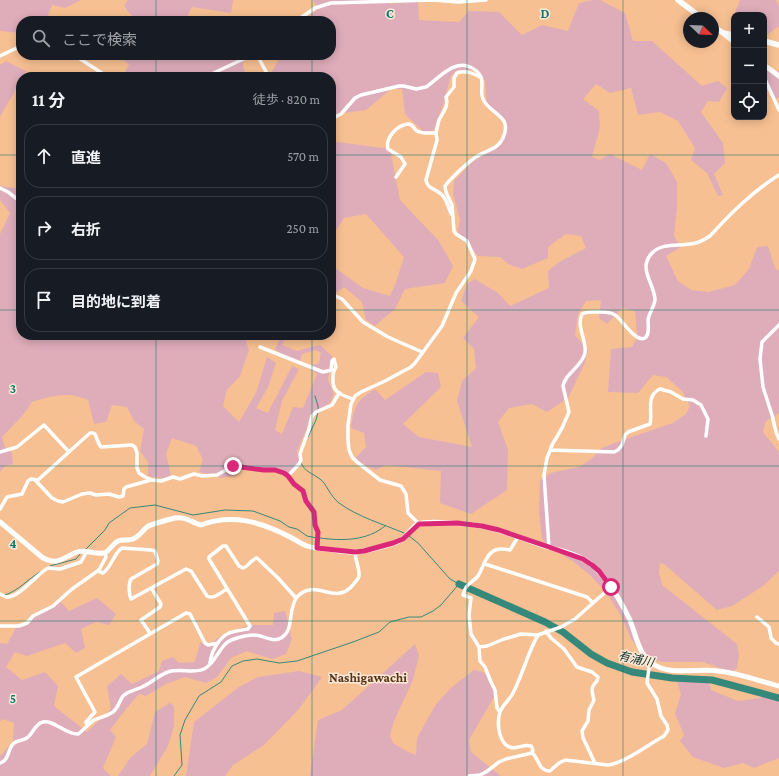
<!DOCTYPE html>
<html lang="ja">
<head>
<meta charset="utf-8">
<style>
	:root { --surface:#171b24; --page:#20242c; --text:#f1f3f6; --muted:#9ea1a6; --line:#363941 }
	body { margin:0; font-family:"Crimson Pro","Noto Sans JP",serif; background:var(--page); color:var(--text) }
	.controls { position:absolute; right:12px; top:12px; display:grid; overflow:hidden; border-radius:8px; box-shadow:0 2px 10px #0003 }
	.controls button { width:36px; height:36px; display:grid; place-items:center; padding:0; border:0; border-bottom:1px solid var(--line); background:var(--surface); color:var(--text); font:20px sans-serif }
	.compass { position:absolute; left:683px; top:12px; width:36px; height:36px; border-radius:50%; background:var(--surface); box-shadow:0 2px 10px #0003; rotate:113deg }
	.stop { position:absolute; width:12px; height:12px; margin:-9px; border:3px solid #db2777; border-radius:50%; background:#fff }
	.stop.end { background:#db2777; border-color:#fff; box-shadow:0 1px 4px #0008 }
	.list { margin:0; padding:0; list-style:none }
	h2 { display:flex; justify-content:space-between; align-items:center; height:52px; margin:0; padding:0 16px; font-size:17px }
	h2 small { font-size:13px; font-weight:400; color:var(--muted) }
	.list li { display:grid; grid-template-columns:26px 1fr auto; gap:12px; align-items:center; box-sizing:border-box; height:64px; margin:0 8px 8px; padding:0 8px; border:1px solid var(--line); border-radius:16px }
	.list b { display:block; font-size:15px; white-space:nowrap }
	.list em { font-size:13px; font-style:normal; color:var(--muted) }
	.icon { flex:none; width:22px; height:22px; fill:none; stroke:currentColor; stroke-width:2; stroke-linecap:round; stroke-linejoin:round }
	.map { position:relative; flex:none; width:779px; height:776px; overflow:hidden }
	.search { position:absolute; background:var(--surface); box-shadow:0 2px 10px #0003; left:16px; top:16px; width:320px; height:44px; display:flex; align-items:center; gap:10px; box-sizing:border-box; padding:0 14px; border-radius:16px; color:var(--muted); font-size:15px }
	.panel { position:absolute; background:var(--surface); box-shadow:0 2px 10px #0003; left:16px; top:72px; width:320px; height:268px; border-radius:16px }
	.map>svg:first-child { display:block }
</style>
</head>
<body>
<div class="map">
<svg width="779" height="776" viewBox="0 0 779 776">
	<rect width="100%" height="100%" fill="#f7c092"/>
	<!-- green -->
	<path fill="#dfacba" d="M0,0H81L65,8L52,5L48,15L54,21H21V33L0,31Z
		M128,0H233L231,13L192,7L185,21H136L124,6Z
		M313,0H390V4L418,1L419,20L459,22L469,11L499,12L522,35L542,25L568,31L579,3L593,0H600L625,13L633,41H652L702,86L718,81L727,88L719,102L708,101L701,112L723,143L725,163L714,174L723,195L718,196L707,173L691,160L695,148L678,121L660,112L638,115L631,88L610,93L596,84L583,99L599,111L600,127L592,157L600,160L610,154L642,170L650,154L666,163L677,182V208L674,236L681,247L666,256L678,281L691,290L708,292L735,285L749,269L757,247L768,246L775,268L779,271V413L766,421L763,432L779,452V571L763,586L732,606L717,610L664,564L660,563L659,573L662,585L737,644L739,655L737,668L732,672L703,662H661L646,657L631,639L621,616L608,595L592,577L574,562L547,545L542,538L539,513L540,480L551,473L579,467L590,460L602,448L617,442L673,423L686,414L690,406L682,391L666,377L653,375L638,393L608,392L611,349L632,347L637,337L635,311L622,308L607,324L599,318L601,300L586,301L578,314L575,335L588,350L585,363L568,398L547,412L532,404L509,408L498,422L508,450L507,490L471,514L440,503L441,471L386,465L376,470L353,460L366,447L364,433L351,428C354,406 356,401 375,389L385,400L426,372L438,373L441,387L403,424L419,437L472,447L457,401L462,381L476,368L474,349L463,338L479,317L461,301L467,284L475,279L498,293L510,306L549,288L548,271L559,262L586,248L581,236L566,234L548,247V258L522,269L508,264L500,257L478,256L458,232L460,220L453,194L454,181L472,162L501,145L506,120L487,107L485,80L477,70H457L451,76L442,108L433,131L424,132L405,114L402,89H391L366,110L331,115V77H269L279,59L277,55H331V21H304L318,9Z
		M740,0H776L779,7V26L764,37V15H734Z
		M115,55H244L243,66L247,77H123L129,64Z
		M6,61L26,71L23,77H21V80L0,117V65Z
		M764,68L779,71V98L774,99L764,75Z
		M338,142L390,149L400,200L439,241L453,266L445,283L405,289L395,309L375,326L366,320L362,302L344,287L334,294H331V265L363,288L390,296L396,282L404,257L366,214L344,218L331,238V143Z
		M0,186L20,189L21,188V335H244L249,350L240,376L227,390L223,406L239,422L256,393L267,357L276,363L268,387L256,408L268,413L292,366L299,369L282,401L275,430L282,434L293,407L303,408L317,374L306,367L319,363L321,353L316,350L302,354L299,364L275,350L281,335H286L282,345L297,351L320,345L332,356L328,380L334,394L330,403L310,415L307,428L297,451L300,463L289,474L244,466L237,475L222,478L199,472L203,460L196,446L172,438L166,454L171,475L166,479L148,476V462L140,451L144,429L134,421L127,407L112,405L106,422L94,424L88,400C65,391 54,396 32,402L23,415L2,437L5,447L12,453L13,464L5,466L0,472V234L10,213L0,200Z
		M97,598L116,614L109,625L96,622L81,629L85,648L76,653L65,643L27,656L15,652L6,667L22,680L45,672L58,686L54,706L87,732L111,709L107,686L121,674L132,684L159,671L162,661L173,657L179,663L195,662L200,643L209,644L226,633L250,625H273L274,613L285,611L292,639L286,654L272,659L247,651L231,658L217,677L206,683L185,677L166,684L146,696L139,694L126,709L110,730L116,737L103,768L111,776H0V756L13,742L14,723L2,719L0,722V643L7,644L16,628L61,602L69,611Z
		M415,644L419,656L413,680L394,721L390,735L393,743L406,751L416,755L417,738L436,704L452,687L474,670L483,672L495,686V695L469,740L471,752L501,776H310L318,720L342,710Z
		M299,671L322,677L299,709L264,745L233,765L225,776H186L194,722L239,687L258,677Z
		M707,676L711,690L738,701L760,698L768,692L779,695V758L754,768L743,763L724,768L693,757L680,741L684,735L675,714L681,694L677,682Z
		M170,703L174,706V726L168,746L150,776H118L131,757L147,744L155,712Z"/>
	<g fill="none" stroke-linecap="round" stroke-linejoin="round">
		<!-- stream -->
		<path stroke="#36887b" stroke-width="1" d="M315,396L318,406V409
			M308,437L316,420L318,412
			M301,463C305,472 312,473 320,479C327,484 329,495 339,503C358,517 383,524 404,533
			M320,538C342,541 367,541 385,526
			M85,550L105,530L109,523L130,508L155,505L193,515L225,510L253,511L280,521L289,527L297,529L307,536L317,538
			M50,566L76,559L81,553
			M5,595C18,591 28,579 40,572
			M174,776L182,765L180,735L185,720L199,696L221,682L232,666L243,661L257,659L279,663L297,661L353,642L379,632L390,622L409,617H421L433,611L441,605L459,584L450,579L418,543L409,536"/>
		<!-- river -->
		<path stroke="#36887b" stroke-width="7" d="M459,584L545,622L563,632L591,654L607,663L632,672L672,678L712,680L779,698"/>
		<!-- street -->
		<path stroke="#fff" stroke-width="3.5" d="M296,21L315,8L331,3L433,0L458,2L486,0
			M74,55L108,77
			M257,55L269,77
			M0,56L21,46
			M205,77L252,55
			M764,77L779,110
			M331,119L341,114L355,98L361,95L399,86H404L416,89L426,87C438,79 454,59 470,67C475,69 479,73 481,77C484,85 479,94 484,101C491,114 513,116 503,138C498,149 488,150 479,155C470,160 451,178 445,186L446,192L452,205L454,231L456,234L467,241L475,259L471,271L456,293L442,326L415,363L411,367L385,381L361,392L355,396L351,404L348,425V441L349,450L352,457L357,462L380,480L401,486L406,494L408,513L419,524
			M436,133L437,140L426,180C427,189 437,189 442,195C448,201 448,209 452,215
			M396,177L405,164L401,157L388,149C385,138 397,125 408,124C413,123 413,129 417,131C422,134 430,133 436,133C437,129 438,124 439,120C443,112 449,106 446,97L454,87V78L457,73C466,70 472,73 480,77
			M0,188L8,192L21,202
			M331,294L342,299L363,322L388,337L422,352
			M779,325L762,342L760,359L763,387L772,415L776,432L779,439
			M260,347L323,372L331,370L332,361L334,359L336,367C332,374 333,376 333,383C334,393 344,396 353,399
			M550,450L614,452L618,450L622,445L625,435L628,432L650,424C653,412 645,396 660,389L671,392L683,399L693,400L701,405L708,419L706,436
			M0,452L17,447L44,425L69,452
			M288,476L299,464L301,460L300,454L309,429L312,416L316,412L332,405L338,395L340,393
			M36,481L52,498L58,501L63,502L82,494L90,493L96,495L109,494L119,497L123,496L124,489L126,487L151,480
			M0,509L7,497L22,494L28,481L31,479L38,480L90,433H93L95,434L99,444L101,447L132,445L135,447L137,453V468L139,473L145,477L152,480L161,481L173,477L180,479L194,474L203,476L217,475L233,466L256,468L265,470H275L285,473L294,484L303,491L307,501L314,512L315,525L318,532L317,548
			M518,537L510,550C505,549 497,548 492,552C485,557 483,568 478,576C471,584 466,583 463,595L471,598L469,615L471,634L479,647L487,646L504,639L521,634L538,635L561,627L575,619L611,587
			M549,547L544,475L547,458L552,445L562,428L569,412L563,386C565,373 582,367 585,353C587,340 576,327 582,314C587,311 592,312 597,312C604,312 609,311 615,315C622,319 635,343 645,338C650,334 648,325 648,320C649,313 654,307 655,300C655,284 637,269 652,253C662,243 677,246 690,244C697,244 704,240 710,236C731,213 752,192 779,175
			M485,564L587,597L593,603
			M99,570L100,572L103,573C112,567 113,554 122,548L151,550L155,551L158,561L157,564L131,579C128,584 129,594 131,599L186,569L191,571L207,596C214,600 221,592 227,589
			M0,594C1,594 5,597 6,597C18,599 38,573 48,568L60,569L81,562L87,551
			M757,617L769,627L771,638L776,643L779,644
			M0,626H19L27,623L33,616L53,606L72,589L99,570L106,557L105,552
			M546,631L551,638L564,649L577,667L592,672L598,677L597,681C590,688 592,691 594,700L589,710L588,721L582,731L583,738L595,763
			M150,633L141,620L160,607L161,604L152,589
			M538,635C528,652 523,673 514,691C511,699 503,704 500,712C497,721 498,736 505,744C514,753 522,743 531,746L533,750L532,753C539,758 538,771 550,771L559,763L565,760L608,765C625,763 649,744 664,736L668,730L667,725L661,716L657,699L647,683L649,668L652,664
			M479,647L480,661L485,667L491,682L495,690L497,708L500,712
			M210,663C211,653 218,638 229,633C235,631 242,630 248,629L250,626L209,559V557L223,546H226L239,566L243,568C248,567 251,559 257,558L278,578L296,598
			M87,726L86,722L95,712L76,677L186,613L190,614L205,643L208,645L218,643
			M0,763C10,760 7,749 14,743C18,740 24,741 28,737C33,733 36,723 43,722C53,719 66,735 78,734C84,730 88,724 94,720C101,717 107,716 113,712C119,707 119,701 123,696C128,691 136,690 142,687C151,683 159,675 168,672C180,668 193,674 204,669C217,663 219,643 234,639C240,637 248,635 254,635C263,635 273,643 281,638C295,630 287,610 297,597C315,577 334,606 352,586C354,583 358,580 359,576C360,569 355,560 355,552
			M469,776L480,775L486,772L499,762L506,759L532,753"/>
		<!-- secondary -->
		<path stroke="#fff" stroke-width="5" d="M723,33L734,42
			M764,65L779,76
			M0,522L43,558C58,566 64,557 77,552C86,549 95,555 104,553C110,551 112,544 118,541C123,539 128,541 133,539C139,537 142,531 147,527C149,525 171,519 175,518C187,516 191,523 201,525C232,513 261,522 290,537C296,540 301,544 307,546C316,549 325,549 334,550C340,551 347,552 354,552C364,552 393,545 401,540C408,536 411,527 418,524C427,520 470,524 481,526C502,530 522,538 541,545C558,550 580,554 593,566C608,579 620,600 629,618C636,633 638,655 653,664C671,676 697,668 718,671C739,673 759,681 779,686"/>
		<!-- primary -->
		<path stroke="#fff" stroke-width="5.5" d="M678,0L702,18
			M713,26L723,33L734,35
			M764,41L779,45"/>
	</g>
	<g fill="none" stroke-linecap="round" stroke-linejoin="round">
		<!-- route -->
		<path stroke="#db2777" stroke-width="5" d="M233,466L264,470H275L284,473L288,476L294,484L303,491L306,501L314,512L315,525L318,532L317,548L355,552L364,551L393,543L403,539L419,524L457,523L482,526L499,530L549,547L583,559L592,565L599,571L611,587"/>
	</g>
	<!-- grid -->
	<path fill="none" stroke="#0f766e" stroke-width="1" stroke-opacity="0.55" d="M156,0V21M312,0V21M467,0V776M623,0V776M156,55V77M312,55V77M0,155H21M331,155H779M0,310H21M331,310H779M156,335V776M312,335V776M0,466H779M0,621H779"/>
	<g text-anchor="middle" stroke-width="3" stroke-linejoin="round" paint-order="stroke">
		<!-- water labels -->
		<g font-size="12" font-style="italic" fill="#09312b" stroke="#fee9d8">
			<text transform="translate(636 659) rotate(12)" y="4">有浦川</text>
		</g>
		<!-- quarter labels -->
		<g font-size="13" font-weight="bold" fill="#543314" stroke="#fee9d8">
			<text x="368" y="682">Nashigawachi</text>
		</g>
	</g>
	<g font-size="13" text-anchor="middle" font-weight="bold" fill="#0f766e" stroke="#fee9d8" stroke-width="3" stroke-linejoin="round" paint-order="stroke">
		<text x="390" y="18">C</text>
		<text x="545" y="18">D</text>
		<text x="13" y="393">3</text>
		<text x="13" y="548">4</text>
		<text x="13" y="703">5</text>
	</g>
</svg>
<div class="controls">
<button>+</button>
<button>−</button>
<button><svg class="icon" aria-label="locate" viewBox="0 0 24 24"><circle cx="12" cy="12" r="6"/><path d="M12 2v4M12 18v4M2 12h4M18 12h4"/></svg></button>
</div>
<svg class="compass" viewBox="-18 -18 36 36"><path d="M0-13l5 13h-10z" fill="#e53935"/><path d="M0 13l5-13h-10z" fill="#9ea1a6"/></svg>
<div class="stop" style="left:611px;top:587px"></div>
<div class="stop end" style="left:233px;top:466px"></div>
<div class="search"><svg class="icon" aria-label="search" viewBox="0 0 24 24"><circle cx="10" cy="10" r="6"/><path d="M15 15l6 6"/></svg>ここで検索</div>
<section class="panel">
<h2>11 分<small>徒歩 · 820 m</small></h2>
<ul class="list">
<li><svg class="icon" aria-label="ahead" viewBox="0 0 24 24"><path d="M12 20V5M6 11l6-6 6 6"/></svg><div><b>直進</b></div><em>570 m</em></li>
<li><svg class="icon" aria-label="right" viewBox="0 0 24 24"><path d="M7 20v-9h11M14 6l5 5-5 5"/></svg><div><b>右折</b></div><em>250 m</em></li>
<li><svg class="icon" aria-label="arrive" viewBox="0 0 24 24"><path d="M6 21V4h12l-3 4 3 4H6"/></svg><div><b>目的地に到着</b></div></li>
</ul>
</section>
</div>
</body>
</html>
